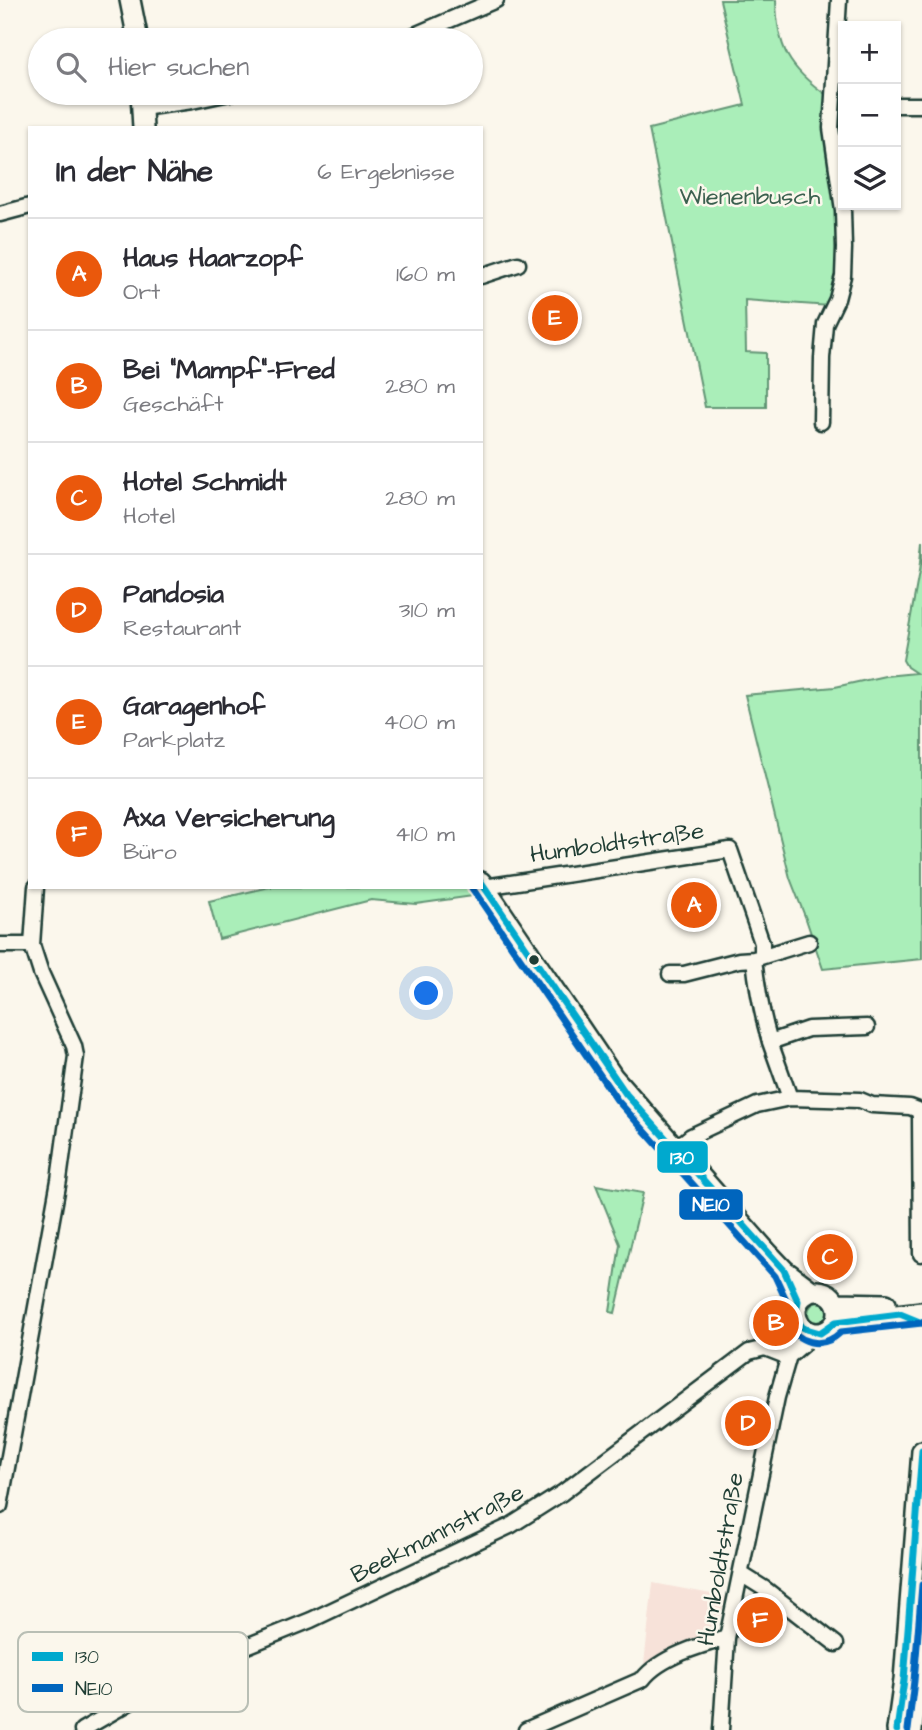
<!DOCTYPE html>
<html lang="de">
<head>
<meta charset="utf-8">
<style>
	:root { --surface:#fff; --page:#f2f2f3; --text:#2b2b33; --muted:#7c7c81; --line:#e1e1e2; --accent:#ea580c }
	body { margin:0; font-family:"Architects Daughter",sans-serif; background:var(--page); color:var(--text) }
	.controls { position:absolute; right:21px; top:21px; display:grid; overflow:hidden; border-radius:0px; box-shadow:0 2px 5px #0004 }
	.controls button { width:63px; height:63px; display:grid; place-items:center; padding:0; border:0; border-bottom:2px solid var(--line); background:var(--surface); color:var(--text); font:35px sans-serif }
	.you { position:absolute; left:427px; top:994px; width:24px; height:24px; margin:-18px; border:5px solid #fff; border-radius:50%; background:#1a73e8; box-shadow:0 0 0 10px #1a73e833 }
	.badge { display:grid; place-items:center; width:46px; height:46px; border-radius:50%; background:var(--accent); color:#fff; font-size:23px; font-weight:700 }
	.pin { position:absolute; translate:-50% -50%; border:4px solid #fff; box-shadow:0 2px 7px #0006 }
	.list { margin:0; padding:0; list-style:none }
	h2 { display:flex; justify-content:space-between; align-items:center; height:91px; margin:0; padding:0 28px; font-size:30px }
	h2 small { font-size:23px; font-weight:400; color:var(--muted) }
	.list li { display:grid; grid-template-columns:46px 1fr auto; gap:21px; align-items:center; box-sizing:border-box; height:112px; padding:0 28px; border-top:2px solid var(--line) }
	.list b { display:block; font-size:26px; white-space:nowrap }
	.list p { margin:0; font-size:23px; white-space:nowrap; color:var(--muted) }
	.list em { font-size:23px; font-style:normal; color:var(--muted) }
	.icon { flex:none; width:38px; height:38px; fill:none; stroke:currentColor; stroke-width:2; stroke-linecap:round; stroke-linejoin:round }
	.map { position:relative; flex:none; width:922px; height:1730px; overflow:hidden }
	.search { position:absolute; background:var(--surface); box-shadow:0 2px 5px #0004; left:28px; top:28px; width:455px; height:77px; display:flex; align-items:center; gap:18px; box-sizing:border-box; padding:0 24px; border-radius:38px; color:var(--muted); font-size:26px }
	.panel { position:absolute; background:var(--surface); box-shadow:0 2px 5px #0004; left:28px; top:126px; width:455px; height:763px; border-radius:0px }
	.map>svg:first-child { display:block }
</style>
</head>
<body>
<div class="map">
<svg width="922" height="1730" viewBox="0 0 922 1730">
	<rect width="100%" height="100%" fill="#fbf7ec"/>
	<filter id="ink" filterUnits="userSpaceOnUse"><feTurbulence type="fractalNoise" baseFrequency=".0143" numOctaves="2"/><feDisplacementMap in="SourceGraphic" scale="14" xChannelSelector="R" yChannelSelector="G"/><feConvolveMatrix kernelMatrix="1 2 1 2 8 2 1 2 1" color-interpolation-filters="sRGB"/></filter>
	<g filter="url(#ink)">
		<!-- built -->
		<path fill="#f7e2d9" d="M653,1583L727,1597L718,1619L701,1635L644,1664Z"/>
		<!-- green -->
		<path fill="#aaeeb9" stroke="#649676" stroke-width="2" d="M720,0H776C777,48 789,69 828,96L842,250L830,306L745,300L746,352L766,353V407H705L649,129L745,105Z
			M922,542V959L823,969L806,919L790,878L745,695L835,687L885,676L916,673L907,667L903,660L919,572Z
			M270,887H474L480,895L416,904L371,900L219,939L209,901Z
			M596,1185L643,1193L615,1313L610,1312L620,1244Z
			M808 1313a11 11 0 1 1 22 0a11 11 0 1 1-22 0Z"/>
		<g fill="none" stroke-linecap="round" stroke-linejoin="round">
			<defs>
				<path id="street" d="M403,40L496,0
					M896,105H922
					M142,108L192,101L230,93
					M0,214L30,206
					M481,276L518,264
					M821,422L822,358L825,324L837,299L843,276L844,248L843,210L831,128L839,0
					M484,887L730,850L762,943V956
					M0,945H32
					M754,959C757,987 762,1015 770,1042
					M670,974H684L739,960L754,959L809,942
					M790,1098L770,1042L808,1029L867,1027
					M675,1149L691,1136L757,1105L790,1098L860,1100L872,1105L910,1107L918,1110L920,1116L921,1254
					M788,1357L802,1345L810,1333
					M0,1506L59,1180L76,1056L74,1046L41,973L32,945L36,887
					M741,1574L765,1589L836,1644
					M82,1730L182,1672L311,1620L510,1526L562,1493L749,1352L765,1348L788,1357
					M526,1730L643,1679C660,1657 701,1645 727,1638
					M721,1730L727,1638L777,1397L798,1324"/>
				<path id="secondary" d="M130,0L138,40
					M141,93L143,128
					M481,882L613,1077L766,1251L784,1270L812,1291
					M796 1312a21 21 0 1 1 42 0a21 21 0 1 1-42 0Z
					M837,1303L886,1304
					M836,1322L922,1312
					M897,1730L904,1680L922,1451
					M912,1730L922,1640"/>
			</defs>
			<!-- street casing -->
			<use href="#street" stroke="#1f3d34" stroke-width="19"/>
			<!-- secondary casing -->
			<use href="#secondary" stroke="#1f3d34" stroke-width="24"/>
			<!-- street -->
			<use href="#street" stroke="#fbf7ec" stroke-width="14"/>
			<!-- secondary -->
			<use href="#secondary" stroke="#fbf7ec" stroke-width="19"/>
			<defs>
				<path id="bus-1" d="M481,882L626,1094L784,1270L798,1301L795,1317L803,1328L820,1333L836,1322L900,1314L922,1323
					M897,1730L904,1680L922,1451"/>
				<path id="bus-2" d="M472,888L617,1100L775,1276L787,1302L785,1320C797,1343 821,1351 841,1332L922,1323
					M908,1730L914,1681L922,1585"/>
			</defs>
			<!-- bus-1 casing -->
			<use href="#bus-1" stroke="#fbf7ec" stroke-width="12"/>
			<!-- bus-2 casing -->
			<use href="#bus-2" stroke="#fbf7ec" stroke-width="12"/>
			<!-- bus-1 -->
			<use href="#bus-1" stroke="#00a9ce" stroke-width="7"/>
			<!-- bus-2 -->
			<use href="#bus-2" stroke="#0065bd" stroke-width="7"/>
		</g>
	</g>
	<!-- markers -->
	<circle fill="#1f3d34" stroke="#fbf7ec" stroke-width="2.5" cx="534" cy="960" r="6"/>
	<g text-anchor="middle" stroke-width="5" stroke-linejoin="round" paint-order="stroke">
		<!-- park labels -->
		<g font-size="24" fill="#3b604f" stroke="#fbf7ec">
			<text x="750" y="204">Wienenbusch</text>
		</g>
		<!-- street labels -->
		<g font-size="24" fill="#1f3d34" stroke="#fbf7ec">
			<text transform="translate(617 842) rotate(-8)" y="8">Humboldtstraße</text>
			<text transform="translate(437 1533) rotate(-27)" y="8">Beekmannstraße</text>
			<text transform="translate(720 1559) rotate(-80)" y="8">Humboldtstraße</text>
		</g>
	</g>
	<!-- legend -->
	<rect x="18" y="1632" width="230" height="80" rx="10" fill="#fbf7ec" stroke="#b9bfb5" stroke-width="2"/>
	<rect x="32" y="1652" width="31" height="9" fill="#00a9ce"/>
	<rect x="32" y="1684" width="31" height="8" fill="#0065bd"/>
	<g font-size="19" fill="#1f3d34">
		<text x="75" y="1663">130</text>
		<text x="75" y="1695">NE10</text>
	</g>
	<g stroke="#fbf7ec" stroke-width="2.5">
		<rect x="656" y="1140" width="53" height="34" rx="7" fill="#00a9ce"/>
		<rect x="678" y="1188" width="66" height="33" rx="7" fill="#0065bd"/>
	</g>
	<g font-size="19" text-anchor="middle" font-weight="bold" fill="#fff">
		<text x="682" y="1164">130</text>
		<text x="711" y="1211">NE10</text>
	</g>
</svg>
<div class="controls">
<button>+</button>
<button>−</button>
<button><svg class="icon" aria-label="layers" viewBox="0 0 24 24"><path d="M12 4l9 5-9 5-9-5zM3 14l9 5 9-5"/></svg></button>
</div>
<div class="you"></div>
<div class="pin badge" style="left:694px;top:905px">A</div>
<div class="pin badge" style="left:776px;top:1323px">B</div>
<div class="pin badge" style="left:830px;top:1257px">C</div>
<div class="pin badge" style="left:748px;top:1423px">D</div>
<div class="pin badge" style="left:555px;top:318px">E</div>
<div class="pin badge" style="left:760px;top:1620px">F</div>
<div class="search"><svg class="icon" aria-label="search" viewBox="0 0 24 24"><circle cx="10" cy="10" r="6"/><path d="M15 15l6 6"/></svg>Hier suchen</div>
<section class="panel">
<h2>In der Nähe<small>6 Ergebnisse</small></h2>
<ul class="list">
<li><span class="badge">A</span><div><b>Haus Haarzopf</b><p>Ort</p></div><em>160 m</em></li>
<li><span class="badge">B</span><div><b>Bei &quot;Mampf&quot;-Fred</b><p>Geschäft</p></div><em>280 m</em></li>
<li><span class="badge">C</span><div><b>Hotel Schmidt</b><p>Hotel</p></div><em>280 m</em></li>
<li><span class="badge">D</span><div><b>Pandosia</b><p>Restaurant</p></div><em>310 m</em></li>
<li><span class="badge">E</span><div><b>Garagenhof</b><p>Parkplatz</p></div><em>400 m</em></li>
<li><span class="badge">F</span><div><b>Axa Versicherung</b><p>Büro</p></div><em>410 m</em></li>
</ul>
</section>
</div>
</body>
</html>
